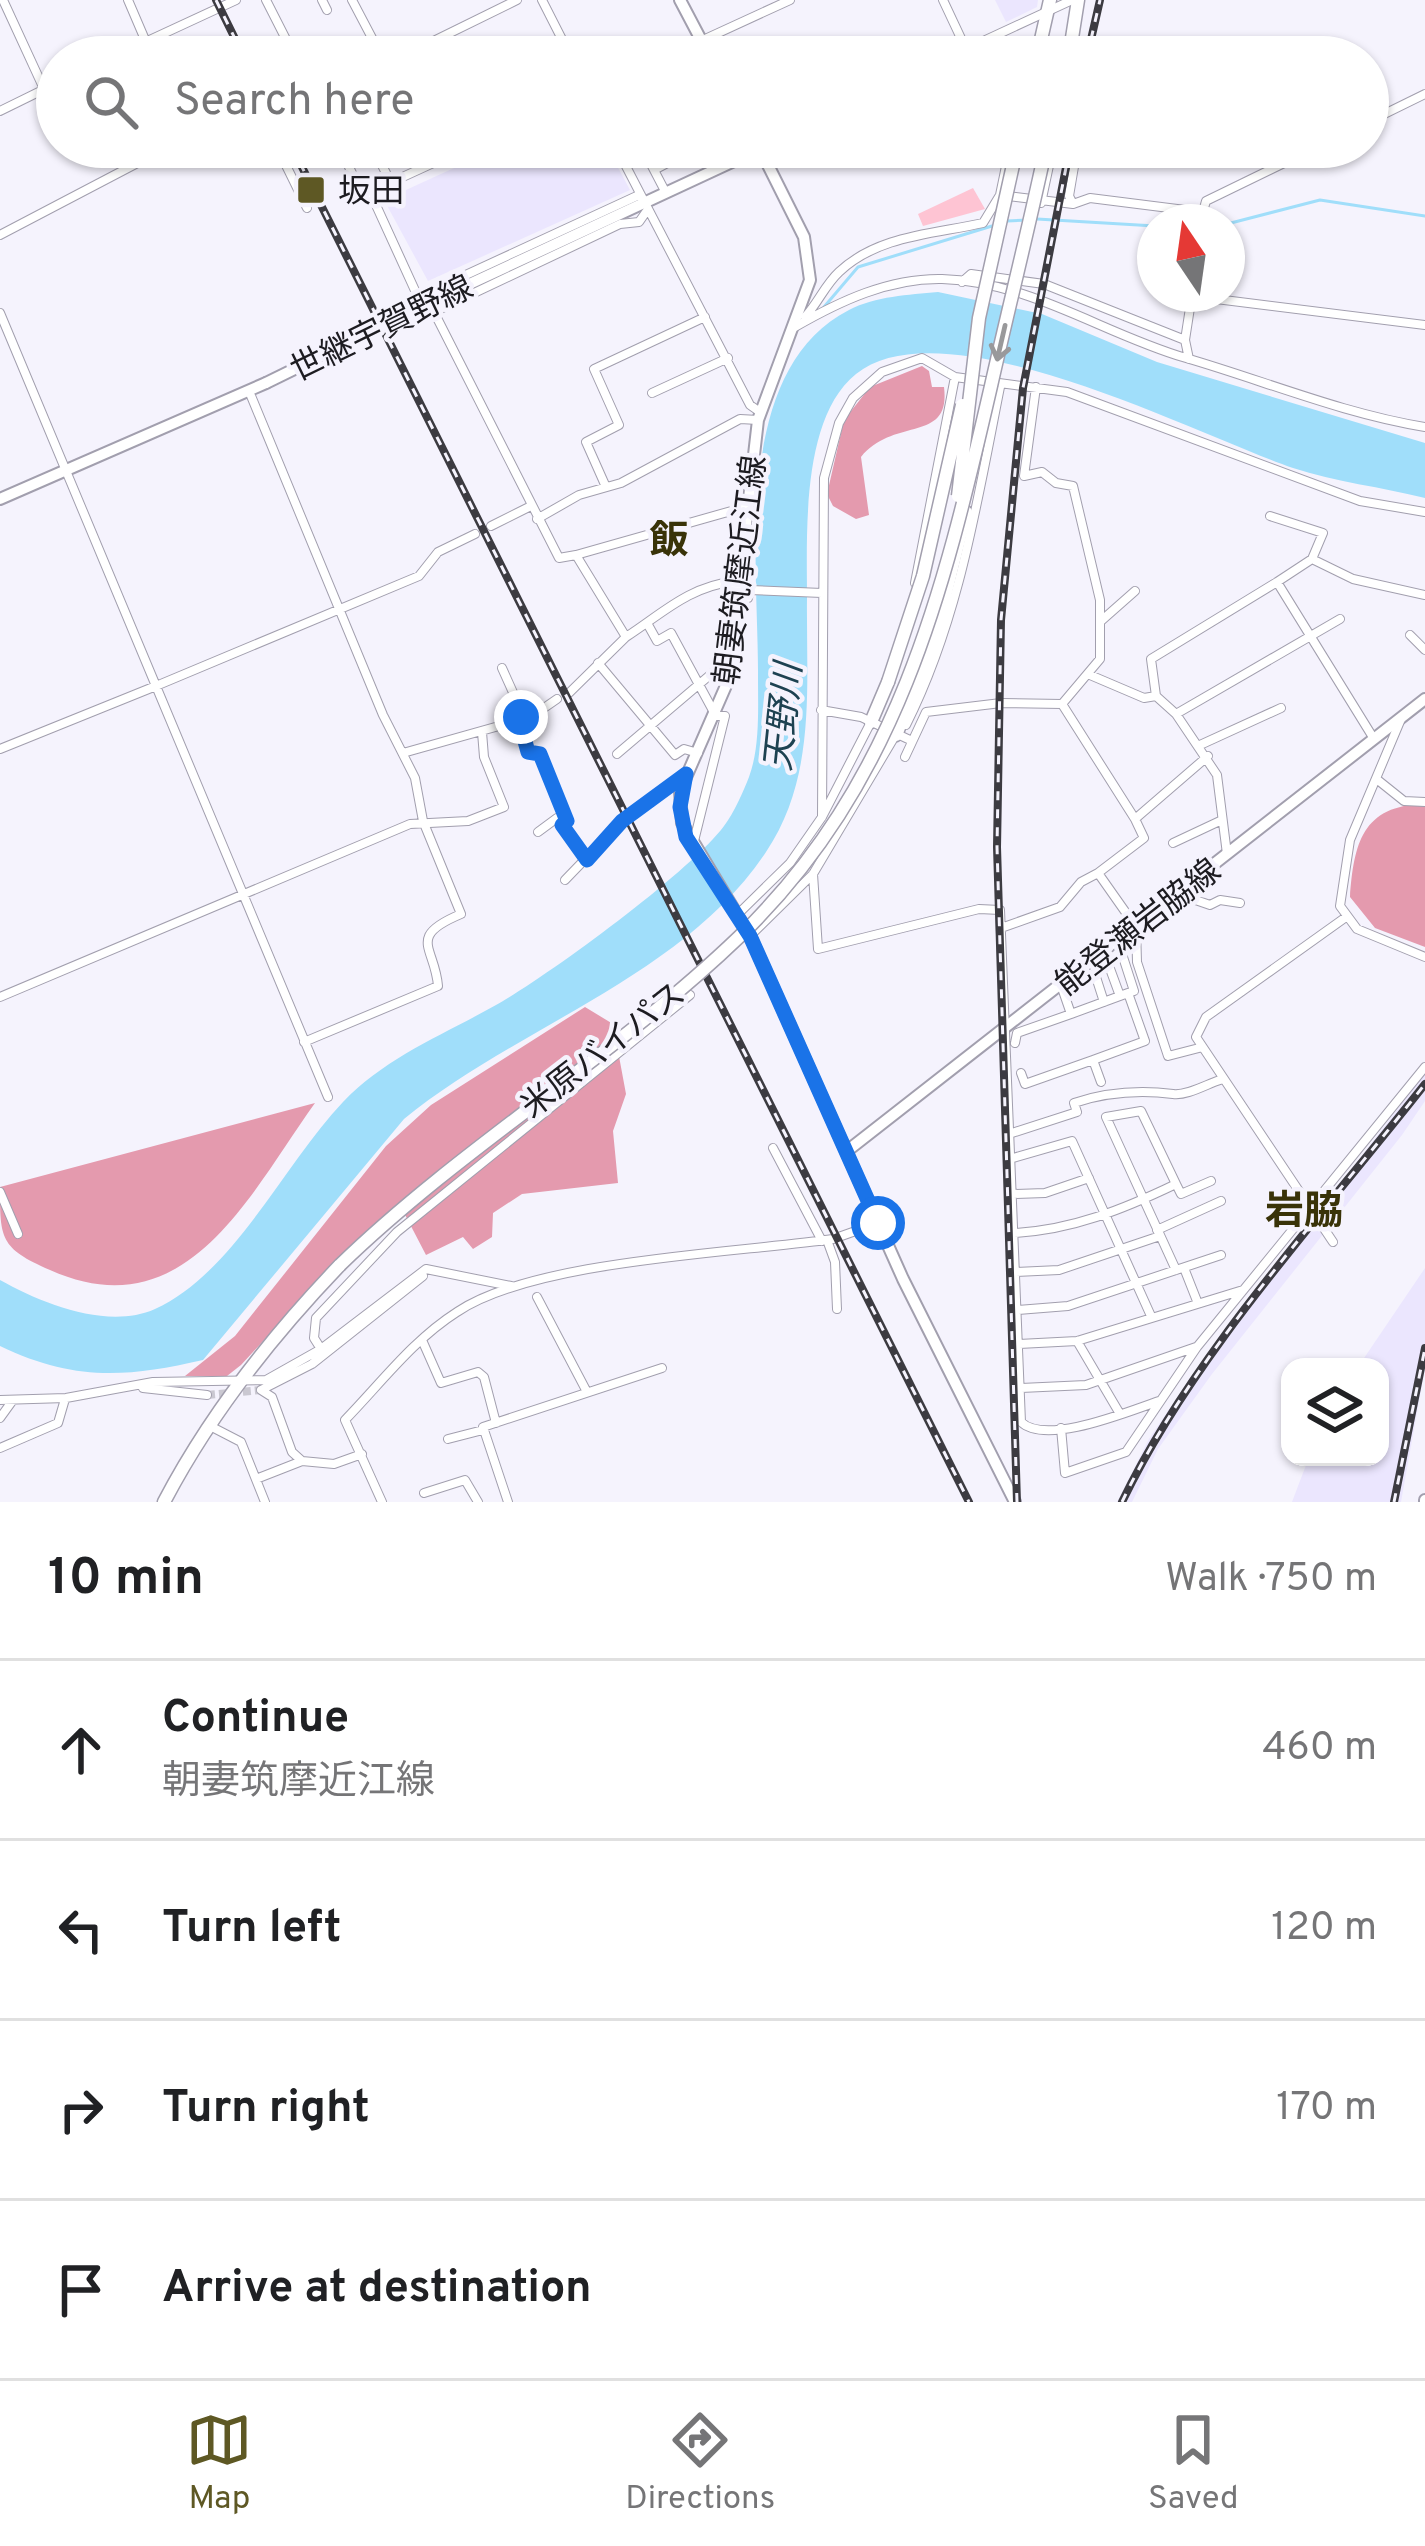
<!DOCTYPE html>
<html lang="en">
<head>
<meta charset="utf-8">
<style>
	:root { --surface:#fff; --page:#f2f2f2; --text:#202124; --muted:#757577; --line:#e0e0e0; --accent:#5e5824 }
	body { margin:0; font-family:Overpass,"Noto Sans JP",sans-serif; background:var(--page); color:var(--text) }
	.controls { position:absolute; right:36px; bottom:36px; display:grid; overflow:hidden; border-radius:24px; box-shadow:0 3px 9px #0004 }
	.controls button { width:108px; height:108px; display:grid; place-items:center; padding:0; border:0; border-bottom:3px solid var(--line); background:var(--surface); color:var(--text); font:60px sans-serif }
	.compass { position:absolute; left:1137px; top:204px; width:108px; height:108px; border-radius:50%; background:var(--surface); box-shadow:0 3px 9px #0004; rotate:347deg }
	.stop { position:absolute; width:36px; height:36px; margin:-27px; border:9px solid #1a73e8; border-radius:50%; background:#fff }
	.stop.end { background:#1a73e8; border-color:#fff; box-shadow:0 3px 12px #0008 }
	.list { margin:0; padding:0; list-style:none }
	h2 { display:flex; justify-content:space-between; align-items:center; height:156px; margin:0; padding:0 48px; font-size:51px }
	h2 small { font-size:39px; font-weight:400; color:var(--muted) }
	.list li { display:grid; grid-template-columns:78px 1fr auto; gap:36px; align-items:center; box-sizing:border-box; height:180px; padding:0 48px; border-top:3px solid var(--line) }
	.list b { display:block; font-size:45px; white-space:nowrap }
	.list p { margin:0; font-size:39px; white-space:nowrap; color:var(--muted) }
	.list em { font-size:39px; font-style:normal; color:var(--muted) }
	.icon { flex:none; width:66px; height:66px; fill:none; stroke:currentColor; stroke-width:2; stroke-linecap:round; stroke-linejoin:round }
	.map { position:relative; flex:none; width:1425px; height:1502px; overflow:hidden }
	.search { position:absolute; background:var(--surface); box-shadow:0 3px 9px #0004; left:36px; right:36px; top:36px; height:132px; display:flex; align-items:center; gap:30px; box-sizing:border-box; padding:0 42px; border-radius:66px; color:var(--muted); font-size:45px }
	.sheet { height:876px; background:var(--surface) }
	nav { display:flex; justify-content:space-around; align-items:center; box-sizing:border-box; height:168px; border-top:3px solid var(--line); background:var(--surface); font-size:33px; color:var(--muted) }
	nav a { display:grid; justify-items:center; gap:6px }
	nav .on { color:var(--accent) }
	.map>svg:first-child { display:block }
</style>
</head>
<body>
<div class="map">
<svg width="1425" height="1502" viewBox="0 0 1425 1502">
	<rect width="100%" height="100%" fill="#f5f3fd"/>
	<!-- built -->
	<path fill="#ebe6fe" d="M995,0H1038L1037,7L1006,22Z
		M500,147H607L630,190L428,281L384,200Z
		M1425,1074V1101L1402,1135L1212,1374L1158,1449L1132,1502H1117L1149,1439L1195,1371Z
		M1425,1268V1368L1401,1502H1292L1309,1457H1380V1367H1358Z"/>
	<!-- green -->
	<path fill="#fec4d3" d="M973,188L985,209L923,226L918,214Z"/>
	<!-- forest -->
	<path fill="#e49aae" d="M922,366L929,371L932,387H944C951,444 894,416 861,457L869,515L856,519L833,506L827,494L844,420L870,387Z
		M1425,804V947L1375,928L1350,897C1354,844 1362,805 1425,804Z
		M585,1007L613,1024L626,1094L613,1131L618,1183L522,1194L493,1213L492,1237L473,1249L463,1237L426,1255L400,1205L349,1248L241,1365L227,1376H185L235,1336L386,1146L431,1105Z
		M315,1103C249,1195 186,1331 50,1270C0,1248 0,1239 0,1187Z"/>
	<!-- water -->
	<path fill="#a0defa" d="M938,292L1042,314L1157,362L1425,443V498C1382,487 1335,482 1293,468C1195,434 944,303 856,374C801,418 807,534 807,598C806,686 817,776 766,852C682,978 517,1026 404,1119L203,1360C125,1378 73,1381 0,1346V1280C43,1304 108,1330 155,1309C234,1273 284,1164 343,1102C386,1057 443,1035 496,1005C548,976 690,872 724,826C734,813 743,792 749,777C760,747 758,710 758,678C759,568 730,371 849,310C876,296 908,295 938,292Z"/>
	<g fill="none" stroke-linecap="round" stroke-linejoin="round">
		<!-- stream -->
		<path stroke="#a0defa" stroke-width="3" d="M1037,219L1155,226
			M1007,221L1028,220
			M1227,224L1320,200L1425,216
			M824,307L858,267L992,226"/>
		<!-- minor-tunnel -->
		<path stroke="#cac8d1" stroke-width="8" stroke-dasharray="8 4" stroke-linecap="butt" d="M207,1395L261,1390"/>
		<defs>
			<path id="minor" d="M3,0L44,89
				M128,0L146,42
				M266,0L295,57
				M322,0L327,10
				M352,0L382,57
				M542,0L571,57
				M943,0L966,49
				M113,57L236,0
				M401,57L517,0
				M666,57L790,0
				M949,57L1072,0
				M0,111L57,83
				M1368,122L1425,94
				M277,147L307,208
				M616,147L750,405L760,412
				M642,147L666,193
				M654,170L698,147
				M381,187L386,173C369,138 369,156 341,150L359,188L370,192L418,297L434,312L559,558L576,555L626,637C663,613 688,587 735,581V596L748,598L750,590L822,593
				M370,192L468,147
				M1000,195L1010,147
				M1041,203L1053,147
				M1073,204L1090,198L1201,212
				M1200,222L1206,201L1317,147
				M0,235L168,147
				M962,282L971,274L1044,284L1185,340
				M1192,296L1425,325
				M418,297L639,195
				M434,312L620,224L639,222L646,212
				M0,313L156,686L419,576L438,552L475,534
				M805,317C818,303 825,285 839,272C878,235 935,234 983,223L1000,195L1073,204L1069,196L1077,149
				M795,327C840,301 889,278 942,279C1032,282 1103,334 1186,358C1265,381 1344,414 1425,427
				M1189,359L1185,340L1192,295
				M249,391L383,715L415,778L423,821L461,914C406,937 435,947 438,986L304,1042
				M652,393L728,358
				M606,487L586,442L619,425L594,369L705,317
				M1270,516L1323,533L1312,559
				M537,519L579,495L621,483L740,419L758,420
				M491,526L529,507
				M576,555L749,506
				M1277,582L1312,559L1353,579L1425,595
				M915,583L955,377
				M1101,621L1135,591
				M647,623L657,641L671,633L716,716H725L694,841
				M1410,635L1425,650
				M598,663L675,755L684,749L698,753
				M502,668L524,717
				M1090,675L1144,698L1156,696
				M569,693L626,637
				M1062,704L1135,819
				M821,710L861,717L910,740
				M1176,714L1340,619
				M527,718L521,727L528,752L540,754L567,821L562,825
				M1401,719L1350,840L1340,906L1357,929L1425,957
				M906,725C959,620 977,502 1000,387
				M1200,745L1281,708
				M0,749L156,686L328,1097
				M403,753L531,717L557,699
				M617,754L730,658
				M905,757L926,712L1001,703L1062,704L1100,659V600L1073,486L1056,483L1042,472L1024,476L1036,387
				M1379,781L1404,801L1425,802
				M822,817L824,478L839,423L853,398L882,372L922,358L955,377L1067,392L1360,501L1425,512
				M538,832L557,818L587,860
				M1173,843L1222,820
				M1227,854L1217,775L1176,714L1156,696L1151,659L1277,582L1374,739
				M1098,873L1144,838L1135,819L1208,756
				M813,874L818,949L979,909L1000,910L1021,1422C1046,1446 1129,1411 1159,1401
				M565,880L622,821L685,775
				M1178,894L1210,905L1220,900L1240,903
				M737,915L790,863L822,817L871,722
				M1001,928L1060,907L1081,882L1098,873L1136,927L1137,962L1168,1056L1199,1048
				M750,936L813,874L895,736
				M1123,957L1134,991L1128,993
				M1109,966L1120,996
				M1095,974L1104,1002
				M0,997L410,824L468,821L504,807L484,757L482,732
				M1071,1014L1128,993L1145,1041L1093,1060L1101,1082
				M1015,1043L1017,1033L1071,1014L1061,985
				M1021,1073L1025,1084L1093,1060
				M1012,1133L1077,1112L1074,1103C1107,1092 1140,1090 1173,1094C1187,1096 1207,1084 1220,1080
				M773,1148L822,1241
				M1013,1158L1072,1141L1151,1316
				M1176,1184L1181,1194L1211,1181
				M0,1192L18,1234
				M1013,1194L1045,1193L1089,1178
				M1157,1230L1221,1201
				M1014,1233C1072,1230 1124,1209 1176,1184L1141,1111L1106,1117L1176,1270
				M827,1240L835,1262L837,1309
				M1333,1242L1196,1037L1206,1017L1346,917
				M1184,1268L1197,1301
				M1015,1272L1059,1270L1160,1236
				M537,1297L587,1392
				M1018,1310L1068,1306L1221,1255
				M422,1340L441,1383L478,1372L484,1377L496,1423
				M1077,1341L1120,1414
				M1019,1344L1077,1341L1243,1290
				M321,1349L314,1338L316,1318L397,1232L690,995
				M143,1388L207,1395
				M1021,1388L1086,1385L1196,1347
				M0,1400L66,1398L153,1382L266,1380L321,1349L426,1269L511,1286
				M0,1418L13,1400
				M210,1426L241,1442L265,1502
				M1061,1428L1065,1473L1126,1452L1197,1347L1425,1067
				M448,1439L483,1430
				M0,1448L58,1423L65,1399
				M302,1461L292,1452L272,1397L261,1390L312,1364L423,1276
				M256,1479L302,1461L334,1464L362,1454
				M424,1493L465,1480L478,1502
				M382,1502L345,1420C381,1383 413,1340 457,1312C534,1260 736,1253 833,1239L878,1223
				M508,1502L483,1427L662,1368"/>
			<path id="major" d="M680,0L710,57
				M759,147L804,237L810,280L758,420L728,681L680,791L682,823L750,936L903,1279L1015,1502
				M435,300L760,149
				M0,499L266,383
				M847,1151L1425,699
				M1425,1502V1500"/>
			<path id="highway" d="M1037,57L1050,0
				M1069,57L1078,0
				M871,722L888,682
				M896,735L933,644L966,512
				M164,1502C210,1414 271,1337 340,1265"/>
		</defs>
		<!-- minor casing -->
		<use href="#minor" stroke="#a29fae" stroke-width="10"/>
		<!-- major casing -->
		<use href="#major" stroke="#a29fae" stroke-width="14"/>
		<!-- highway casing -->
		<use href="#highway" stroke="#a29fae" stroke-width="15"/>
		<!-- minor -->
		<use href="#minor" stroke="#fff" stroke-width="8"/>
		<!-- major -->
		<use href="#major" stroke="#fff" stroke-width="10"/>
		<!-- highway -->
		<use href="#highway" stroke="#fff" stroke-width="12"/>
		<defs>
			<path id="rail" d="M216,0L244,57
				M1087,57L1100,0
				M292,147L969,1502
				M1017,1502L997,847L1001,620L1023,388L1070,147
				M1122,1502C1192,1355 1324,1213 1425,1084
				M1394,1502L1425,1348"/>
		</defs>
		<!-- rail casing -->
		<use href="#rail" stroke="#3c3b41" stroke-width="8"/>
		<!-- rail -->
		<use href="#rail" stroke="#f5f3fd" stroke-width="3" stroke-dasharray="9" stroke-linecap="butt"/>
		<defs>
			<path id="major-bridge" d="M266,383L435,300"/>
			<path id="highway-bridge" d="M958,496L979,318L1017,147
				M888,682L923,576L962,405
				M340,1265C464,1145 614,1057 739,937C898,783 943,594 991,386C1009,306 1029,227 1046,147"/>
		</defs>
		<!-- major-bridge casing -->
		<use href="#major-bridge" stroke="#a29fae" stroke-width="14" stroke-linecap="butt"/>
		<!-- highway-bridge casing -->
		<use href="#highway-bridge" stroke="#a29fae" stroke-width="15" stroke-linecap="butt"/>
		<!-- major-bridge -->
		<use href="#major-bridge" stroke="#fff" stroke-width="10"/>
		<!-- highway-bridge -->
		<use href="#highway-bridge" stroke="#fff" stroke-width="12"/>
	</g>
	<!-- one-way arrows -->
	<defs><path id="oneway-shaft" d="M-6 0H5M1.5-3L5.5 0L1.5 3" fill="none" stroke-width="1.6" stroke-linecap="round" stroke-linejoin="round" transform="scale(3)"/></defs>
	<use stroke="#99999b" href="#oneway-shaft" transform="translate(1001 343) rotate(103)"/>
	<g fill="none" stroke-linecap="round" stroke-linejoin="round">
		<!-- route -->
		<path stroke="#1a73e8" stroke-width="15" d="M521,717H528L521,727L528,752L540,754L567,821L562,825L587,860L622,821L686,774L680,807L686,837L750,936L878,1223"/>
	</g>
	<!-- markers -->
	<rect fill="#5e5824" stroke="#f5f3fd" stroke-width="4.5" x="296" y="175" width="30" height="30" rx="6"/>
	<g text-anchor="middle" stroke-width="9" stroke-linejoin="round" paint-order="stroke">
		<!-- poi labels -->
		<g font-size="33" fill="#1d1c21" stroke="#f5f3fd" text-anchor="start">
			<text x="338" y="202">坂田</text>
		</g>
		<!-- street labels -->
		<g font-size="33" fill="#1d1c21" stroke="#f5f3fd">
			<text transform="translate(381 327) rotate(-26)" y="12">世継宇賀野線</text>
			<text transform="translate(739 570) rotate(-83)" y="12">朝妻筑摩近江線</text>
			<text transform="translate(1137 926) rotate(-38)" y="12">能登瀬岩脇線</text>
			<text transform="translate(602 1049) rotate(-38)" y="12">米原バイパス</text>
		</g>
		<!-- water labels -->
		<g font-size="36" font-style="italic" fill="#1e4251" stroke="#f5f3fd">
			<text transform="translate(782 717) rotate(-84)" y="13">天野川</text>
		</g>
		<!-- quarter labels -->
		<g font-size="39" font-weight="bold" fill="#393308" stroke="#f5f3fd">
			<text x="669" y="553">飯</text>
			<text x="1304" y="1223">岩脇</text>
		</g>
	</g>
</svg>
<div class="controls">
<button><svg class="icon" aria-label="layers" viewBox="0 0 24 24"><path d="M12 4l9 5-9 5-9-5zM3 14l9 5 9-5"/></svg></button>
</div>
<svg class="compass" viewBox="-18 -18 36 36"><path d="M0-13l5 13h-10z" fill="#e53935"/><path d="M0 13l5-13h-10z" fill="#757577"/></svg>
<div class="stop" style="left:878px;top:1223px"></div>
<div class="stop end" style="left:521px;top:717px"></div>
<div class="search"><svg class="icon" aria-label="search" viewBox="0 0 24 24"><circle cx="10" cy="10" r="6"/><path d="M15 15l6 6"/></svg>Search here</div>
</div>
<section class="sheet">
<h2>10 min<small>Walk · 750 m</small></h2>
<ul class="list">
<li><svg class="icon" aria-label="ahead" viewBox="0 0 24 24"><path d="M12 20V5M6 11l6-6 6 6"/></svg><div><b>Continue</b><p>朝妻筑摩近江線</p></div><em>460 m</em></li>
<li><svg class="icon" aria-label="left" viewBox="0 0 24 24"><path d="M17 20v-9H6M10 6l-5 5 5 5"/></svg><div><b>Turn left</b></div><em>120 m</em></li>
<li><svg class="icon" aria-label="right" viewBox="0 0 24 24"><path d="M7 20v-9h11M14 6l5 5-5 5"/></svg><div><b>Turn right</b></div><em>170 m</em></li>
<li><svg class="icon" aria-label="arrive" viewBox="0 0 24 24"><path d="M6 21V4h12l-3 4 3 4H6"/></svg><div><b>Arrive at destination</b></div></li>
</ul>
</section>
<nav>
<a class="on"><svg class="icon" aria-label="map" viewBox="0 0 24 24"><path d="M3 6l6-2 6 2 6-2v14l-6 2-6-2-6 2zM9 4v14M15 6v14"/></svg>Map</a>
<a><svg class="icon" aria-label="directions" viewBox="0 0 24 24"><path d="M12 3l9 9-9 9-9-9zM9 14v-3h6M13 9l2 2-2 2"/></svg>Directions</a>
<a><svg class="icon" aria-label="saved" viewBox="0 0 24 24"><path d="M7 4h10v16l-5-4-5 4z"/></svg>Saved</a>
</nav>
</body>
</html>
